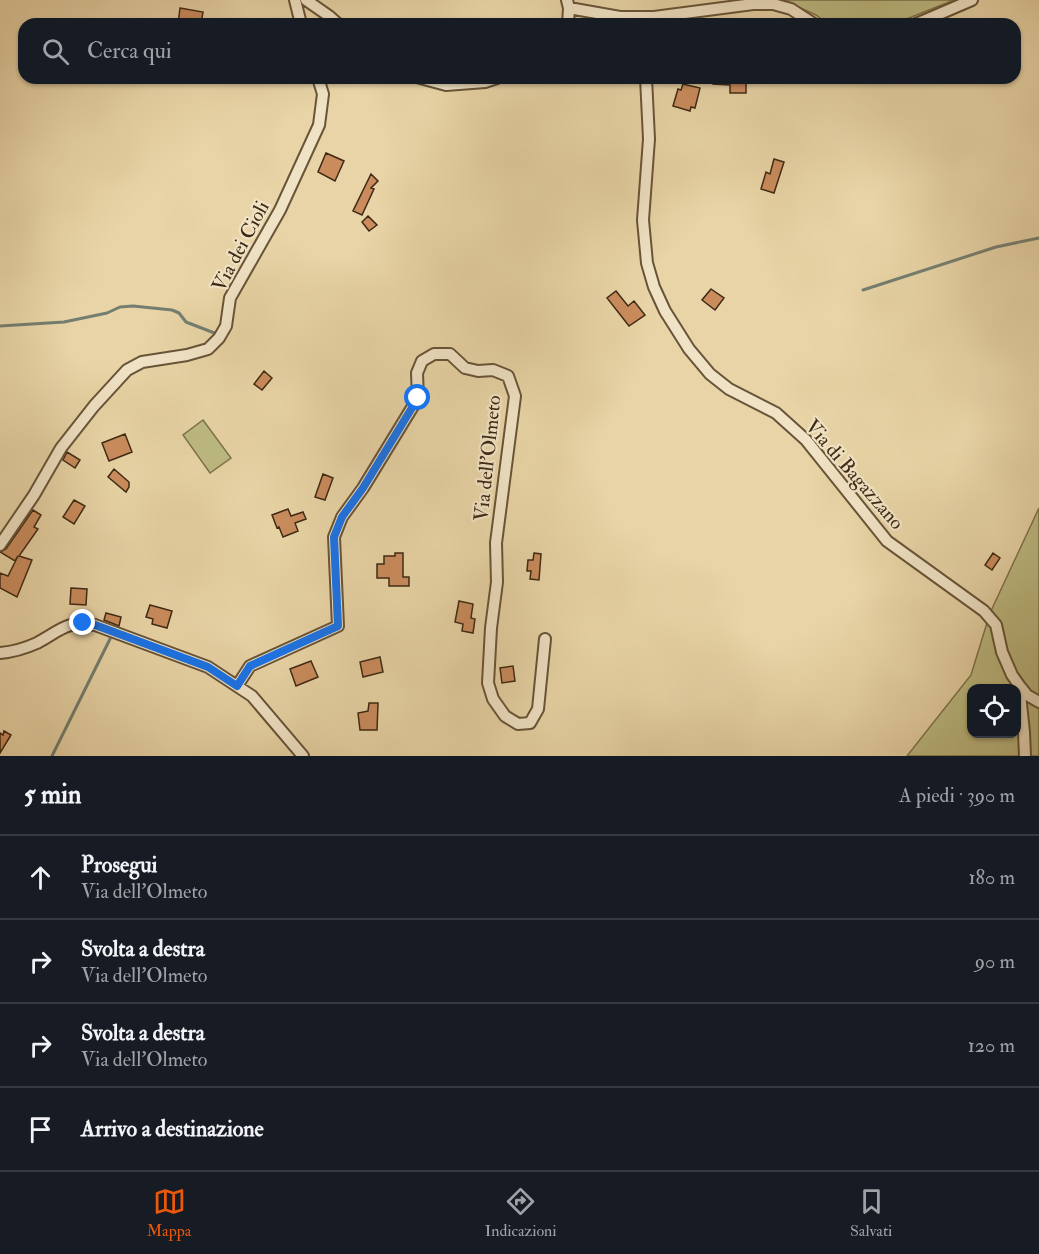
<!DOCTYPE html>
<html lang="it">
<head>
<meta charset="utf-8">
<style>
	:root { --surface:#171b24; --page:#242831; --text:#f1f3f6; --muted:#9ea1a6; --line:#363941; --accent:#ea580c }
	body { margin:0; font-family:"IM FELL Double Pica",serif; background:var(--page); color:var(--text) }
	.controls { position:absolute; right:18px; bottom:18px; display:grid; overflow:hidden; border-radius:12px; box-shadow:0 2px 4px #0004 }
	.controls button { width:54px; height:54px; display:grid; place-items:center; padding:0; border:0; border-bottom:2px solid var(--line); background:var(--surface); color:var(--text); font:30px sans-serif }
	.stop { position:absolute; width:18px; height:18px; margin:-14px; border:4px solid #1a73e8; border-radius:50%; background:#fff }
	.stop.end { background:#1a73e8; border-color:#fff; box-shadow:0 2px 6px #0008 }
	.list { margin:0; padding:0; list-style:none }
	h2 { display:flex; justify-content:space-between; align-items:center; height:78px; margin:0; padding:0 24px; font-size:26px }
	h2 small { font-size:20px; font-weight:400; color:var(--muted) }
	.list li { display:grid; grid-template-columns:39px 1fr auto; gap:18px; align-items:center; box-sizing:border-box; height:84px; padding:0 24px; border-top:2px solid var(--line) }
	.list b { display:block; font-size:22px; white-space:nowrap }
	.list p { margin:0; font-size:20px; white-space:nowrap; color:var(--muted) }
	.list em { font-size:20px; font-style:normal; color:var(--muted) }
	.icon { flex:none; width:33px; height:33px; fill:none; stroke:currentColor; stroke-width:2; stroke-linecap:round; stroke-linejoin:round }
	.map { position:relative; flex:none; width:1039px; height:756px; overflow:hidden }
	.search { position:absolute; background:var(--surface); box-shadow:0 2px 4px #0004; left:18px; right:18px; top:18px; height:66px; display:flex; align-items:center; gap:15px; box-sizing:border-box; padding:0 21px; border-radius:18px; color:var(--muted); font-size:22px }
	.sheet { height:414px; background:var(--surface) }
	nav { display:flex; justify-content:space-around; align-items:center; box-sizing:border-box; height:84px; border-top:2px solid var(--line); background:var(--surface); font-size:16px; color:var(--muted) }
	nav a { display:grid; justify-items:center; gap:3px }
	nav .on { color:var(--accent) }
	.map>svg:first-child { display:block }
</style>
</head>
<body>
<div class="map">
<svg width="1039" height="756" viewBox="0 0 1039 756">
	<rect width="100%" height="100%" fill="#e8d4a6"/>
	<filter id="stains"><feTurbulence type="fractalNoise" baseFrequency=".00333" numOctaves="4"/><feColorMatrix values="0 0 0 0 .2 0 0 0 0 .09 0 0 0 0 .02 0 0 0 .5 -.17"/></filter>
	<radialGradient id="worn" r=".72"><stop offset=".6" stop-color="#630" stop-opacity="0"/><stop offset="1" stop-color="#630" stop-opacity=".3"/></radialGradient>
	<!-- green -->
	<path fill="#bdbb82" stroke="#7e724b" stroke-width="1.5" fill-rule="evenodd" d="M783,0H954L894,24H828L816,15Z
		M203,420L231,458L210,473L183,435Z
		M1039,508V756H907L971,675L990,613ZM972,688H1016V734H972Z"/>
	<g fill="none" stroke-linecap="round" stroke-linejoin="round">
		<!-- stream -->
		<path stroke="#747e70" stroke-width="3" d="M863,290L996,247L1039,238
			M0,326L64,322L107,313L120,307L133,306L172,310L179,313L186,322L217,334
			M52,756L110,639"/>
	</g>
	<!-- building -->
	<path fill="#ca8c5d" stroke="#3e2914" stroke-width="1.5" d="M180,8L203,12L201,24H178Z
		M713,78H742V79H746V93H730V85L713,84Z
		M683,84L700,88L695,108L691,107L690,111L673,106L678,89L681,90Z
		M326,153L344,161L335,181L318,172Z
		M774,159L784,162L774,193L761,189L766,172L770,174Z
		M371,174L378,181L371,188L374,189L362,215L353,211Z
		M368,216L377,225L369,231L362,222Z
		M711,289L724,298L715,310L702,300Z
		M616,291L628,306L634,301L645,315L629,326L607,298Z
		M264,371L272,378L262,390L254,384Z
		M125,434L132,452L109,461L102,443Z
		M67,452L80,460L75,468L63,460Z
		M114,469L129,482V487L126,492L108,477Z
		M323,474L333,478L325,500L315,497Z
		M74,500L85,506L74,524L63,517Z
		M288,509L291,516L303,512L306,519L295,523L298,531L283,537L279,527L277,528L272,515Z
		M33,510L41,515L34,527L38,529L19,556L32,560L17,597L0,588V573L8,576L18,556L15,561L0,552L6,549Z
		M395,553H403V577H409V586H389V578H377V564H384V556H395Z
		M534,553L541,554L539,580L530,579L531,571H527L528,560H533Z
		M993,553L1000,558L992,570L985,565Z
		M71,588L87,589L86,605L70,604Z
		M459,601L473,604L471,618L475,619L473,633L462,631L463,624L455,622Z
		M150,605L172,611L167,628L152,624L153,619L146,617Z
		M106,613L121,617L119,626L104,620Z
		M380,657L383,672L363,677L360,662Z
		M311,661L318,677L296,686L290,669Z
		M513,666L515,681L502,683L500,668Z
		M369,703H378L377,730H360L358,713L368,711Z
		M4,731L11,735L0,753V733L3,735Z"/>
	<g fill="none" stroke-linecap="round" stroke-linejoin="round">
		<defs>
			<path id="minor" d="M295,0L301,24
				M306,0L329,16L338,24
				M567,0L569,8L568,24
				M569,8L620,17H654L753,4H773L791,9L814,24
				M916,24L972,0
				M420,78L446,85L485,82L497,78
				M646,78L649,139L643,220L647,263L654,287L665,311L689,349L710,374L729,389L776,413L806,440L887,541L984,611L996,625L1002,652L1012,675L1019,685L1024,732L1025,756
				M0,545L34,495L61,448L94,406L127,370L142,362L187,355L208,349L219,338L226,326L230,298L280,210L319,125L323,94L318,78
				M0,653C12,652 26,648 37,643C61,630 67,620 95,625L208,667L252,696L303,756
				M1019,685L1027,695L1039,702
				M237,686L250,666L338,626L334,537L342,517L363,488L418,398L417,373L422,361L434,354H450L465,368L478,371L493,370L508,376L515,396L496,543L497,582L491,628L488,683L493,699L505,716L518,724L530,723L538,709L545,639"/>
		</defs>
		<!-- minor casing -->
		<use href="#minor" stroke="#685438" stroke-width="14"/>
		<!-- minor -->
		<use href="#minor" stroke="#f0e3c5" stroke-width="10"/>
	</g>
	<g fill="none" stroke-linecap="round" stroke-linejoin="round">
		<!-- route -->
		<path stroke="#1a73e8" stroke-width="8" d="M83,623L95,625L208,667L237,686L250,666L338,626L334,537L342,517L363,488L418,398"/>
	</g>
	<g text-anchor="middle" stroke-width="4.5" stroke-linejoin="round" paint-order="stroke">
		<!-- street labels -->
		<g font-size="20" fill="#3e2914" stroke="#f0e3c5">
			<text transform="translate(240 246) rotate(-62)" y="7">Via dei Cioli</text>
			<text transform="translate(487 458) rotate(-84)" y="7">Via dell'Olmeto</text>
			<text transform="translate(855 474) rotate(49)" y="7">Via di Bagazzano</text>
		</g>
	</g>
	<rect width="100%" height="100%" filter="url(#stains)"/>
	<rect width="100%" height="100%" fill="url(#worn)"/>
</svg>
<div class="controls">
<button><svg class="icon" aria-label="locate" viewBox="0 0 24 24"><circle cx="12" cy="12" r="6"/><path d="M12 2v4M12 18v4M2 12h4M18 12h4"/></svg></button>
</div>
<div class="stop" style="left:418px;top:398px"></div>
<div class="stop end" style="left:83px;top:623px"></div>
<div class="search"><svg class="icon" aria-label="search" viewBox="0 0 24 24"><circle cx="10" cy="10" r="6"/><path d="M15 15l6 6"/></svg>Cerca qui</div>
</div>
<section class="sheet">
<h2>5 min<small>A piedi · 390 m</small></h2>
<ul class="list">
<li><svg class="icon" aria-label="ahead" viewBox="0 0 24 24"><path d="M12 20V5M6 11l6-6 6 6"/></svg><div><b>Prosegui</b><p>Via dell'Olmeto</p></div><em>180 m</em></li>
<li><svg class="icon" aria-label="right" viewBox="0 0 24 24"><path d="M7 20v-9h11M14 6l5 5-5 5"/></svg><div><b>Svolta a destra</b><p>Via dell'Olmeto</p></div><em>90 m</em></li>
<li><svg class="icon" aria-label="right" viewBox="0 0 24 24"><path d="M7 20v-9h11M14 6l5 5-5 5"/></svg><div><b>Svolta a destra</b><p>Via dell'Olmeto</p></div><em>120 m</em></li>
<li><svg class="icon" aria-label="arrive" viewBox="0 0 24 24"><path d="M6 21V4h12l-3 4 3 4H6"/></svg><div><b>Arrivo a destinazione</b></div></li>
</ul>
</section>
<nav>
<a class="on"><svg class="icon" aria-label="map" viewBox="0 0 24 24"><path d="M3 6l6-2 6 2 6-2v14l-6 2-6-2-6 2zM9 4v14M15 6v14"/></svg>Mappa</a>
<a><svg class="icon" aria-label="directions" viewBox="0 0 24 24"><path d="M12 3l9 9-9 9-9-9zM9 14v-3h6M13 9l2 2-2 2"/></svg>Indicazioni</a>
<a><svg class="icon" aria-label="saved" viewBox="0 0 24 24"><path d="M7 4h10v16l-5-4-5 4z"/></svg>Salvati</a>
</nav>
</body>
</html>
